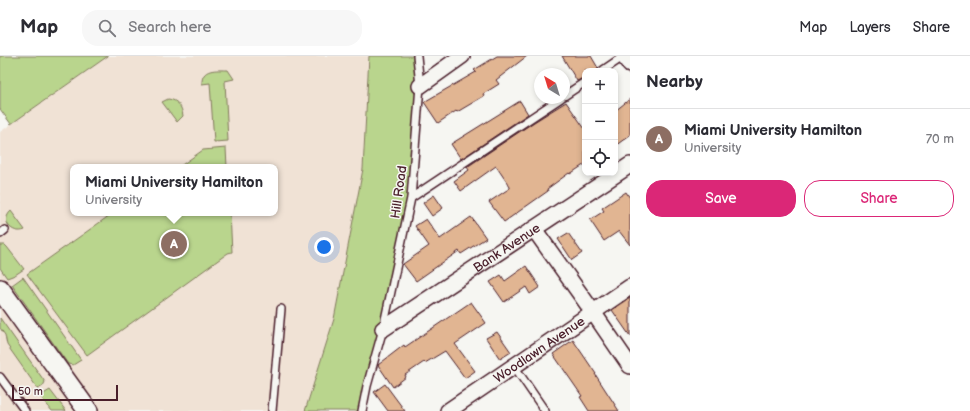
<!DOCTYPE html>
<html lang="en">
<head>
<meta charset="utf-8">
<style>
	:root { --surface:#fff; --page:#f7f7f7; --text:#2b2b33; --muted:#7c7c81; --line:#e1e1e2; --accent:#db2777 }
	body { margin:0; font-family:"Balsamiq Sans",sans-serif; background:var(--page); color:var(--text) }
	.controls { position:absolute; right:12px; top:12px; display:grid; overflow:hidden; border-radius:8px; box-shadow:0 2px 6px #0003 }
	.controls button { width:36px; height:36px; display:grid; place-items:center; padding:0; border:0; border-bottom:1px solid var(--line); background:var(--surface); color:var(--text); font:20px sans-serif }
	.compass { position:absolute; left:534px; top:12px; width:36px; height:36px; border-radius:50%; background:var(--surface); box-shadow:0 2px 6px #0003; rotate:322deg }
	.scale { position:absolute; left:12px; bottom:10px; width:106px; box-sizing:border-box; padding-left:4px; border:2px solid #4a1f2b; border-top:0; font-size:11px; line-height:14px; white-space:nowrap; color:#4a1f2b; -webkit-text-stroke:3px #f6f6f2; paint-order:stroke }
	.you { position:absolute; left:324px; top:191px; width:14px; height:14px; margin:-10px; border:3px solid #fff; border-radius:50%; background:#1a73e8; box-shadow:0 0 0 6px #1a73e833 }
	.badge { display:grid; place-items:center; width:26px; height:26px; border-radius:50%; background:var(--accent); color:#fff; font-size:13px; font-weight:700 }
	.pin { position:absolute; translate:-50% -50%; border:2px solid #fff; box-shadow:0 1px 4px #0006 }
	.popup { position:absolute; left:70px; top:108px; width:208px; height:52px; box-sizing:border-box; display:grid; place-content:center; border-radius:8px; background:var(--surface); filter:drop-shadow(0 1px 3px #0005); font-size:13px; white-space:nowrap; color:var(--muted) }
	.popup b { font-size:15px; color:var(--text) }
	.popup::after { content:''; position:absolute; left:50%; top:100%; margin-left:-8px; border:8px solid transparent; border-top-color:var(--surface) }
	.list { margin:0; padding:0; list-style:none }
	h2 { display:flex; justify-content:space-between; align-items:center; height:52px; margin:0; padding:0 16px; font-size:17px }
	h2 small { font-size:13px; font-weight:400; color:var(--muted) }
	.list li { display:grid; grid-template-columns:26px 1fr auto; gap:12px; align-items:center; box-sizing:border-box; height:60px; padding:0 16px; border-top:1px solid var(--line) }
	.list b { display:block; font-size:15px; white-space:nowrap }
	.list p { margin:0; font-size:13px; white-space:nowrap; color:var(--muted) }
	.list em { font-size:13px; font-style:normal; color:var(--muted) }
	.actions { display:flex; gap:8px; padding:12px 16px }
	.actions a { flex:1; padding:9px 0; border:1px solid var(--accent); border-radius:16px; text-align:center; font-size:14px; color:var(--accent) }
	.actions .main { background:var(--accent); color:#fff }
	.icon { flex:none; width:22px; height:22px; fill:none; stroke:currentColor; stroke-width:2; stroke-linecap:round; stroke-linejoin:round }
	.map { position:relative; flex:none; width:630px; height:355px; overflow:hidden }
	header { display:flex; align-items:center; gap:24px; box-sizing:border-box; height:56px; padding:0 20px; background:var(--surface); border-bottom:1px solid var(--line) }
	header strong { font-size:19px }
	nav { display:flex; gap:22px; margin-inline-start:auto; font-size:14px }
	.search { width:280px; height:36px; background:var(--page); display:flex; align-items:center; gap:10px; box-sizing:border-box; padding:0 14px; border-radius:16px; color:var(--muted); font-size:15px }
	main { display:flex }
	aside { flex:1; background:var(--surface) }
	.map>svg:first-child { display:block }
</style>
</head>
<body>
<header>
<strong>Map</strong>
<div class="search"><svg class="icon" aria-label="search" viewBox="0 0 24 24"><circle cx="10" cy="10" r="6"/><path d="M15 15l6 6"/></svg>Search here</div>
<nav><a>Map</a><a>Layers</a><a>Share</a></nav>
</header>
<main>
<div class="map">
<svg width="630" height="355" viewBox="0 0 630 355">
	<rect width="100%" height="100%" fill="#f6f6f2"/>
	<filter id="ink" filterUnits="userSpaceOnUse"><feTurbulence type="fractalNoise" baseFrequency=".025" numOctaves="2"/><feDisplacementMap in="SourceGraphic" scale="8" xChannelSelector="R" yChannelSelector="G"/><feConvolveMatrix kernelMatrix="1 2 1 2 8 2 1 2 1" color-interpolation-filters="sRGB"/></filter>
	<g filter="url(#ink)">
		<!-- built -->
		<path fill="#f0e2d5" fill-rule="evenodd" d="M108,0H369L363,113L334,263L305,355H0V76ZM73,111H275V157H73Z"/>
		<!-- green -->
		<path fill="#b9d58d" stroke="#827a5c" d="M0,0H108L11,68L0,53Z
			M369,0H417L420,30L411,142L362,355H305L334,263L363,113Z
			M228,14L234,23L225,25L228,85L214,86L210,27L202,28C201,12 216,14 228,14Z
			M168,43C178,44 182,51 183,60L177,66L162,46Z
			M226,92L227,111H179L203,94Z
			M11,155L25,174C12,179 0,165 11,155Z
			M113,157H230L232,196L228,197L87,299L27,218Z
			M0,189H5L7,191L24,213L15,219L7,222L0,212Z
			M23,221L81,304L73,309L68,308L12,229Z
			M0,262L45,326L43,330L38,333L7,289L5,279L0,272Z
			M50,334L66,355H52L40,340Z"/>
		<!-- building -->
		<path fill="#e1b592" stroke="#4a1f2b" d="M497,0H527L496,24L499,28L483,38L484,40L457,56L456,55L438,67L424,46L476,16L474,14Z
			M562,0H591L598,12L597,15H585V21L577,25Z
			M630,43V79L615,90V55Z
			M520,45L528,58L461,103L451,88Z
			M566,46L585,73V108L570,118L569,117L547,133L548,135L504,166L489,146L510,132V131L496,110L461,135L454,125L469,114L467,111L534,66Z
			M626,136L630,142V189L619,175L604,185L590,164L604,155L602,152Z
			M434,139L443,152L432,160L423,147Z
			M471,161L486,182L461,198L459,195L416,225L403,208L429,190L415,170L426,163L440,183Z
			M568,177L582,197L572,204L558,183Z
			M526,210L540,231L530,238L526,231L504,246L490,226L501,219L505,225Z
			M630,242V280L612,254Z
			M471,246L486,267L455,288L475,315L465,322L445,295L425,307L424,306L405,319L406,321L393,331L378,309L404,289L405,291Z
			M497,276L511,296L500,303L486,282Z
			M573,284L596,318H595L619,355H589L580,341L582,340L553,298Z
			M385,328L405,355H388L374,336Z"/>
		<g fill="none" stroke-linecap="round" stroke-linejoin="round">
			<defs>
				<path id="service" d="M602,15L624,0
					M564,40L585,26
					M411,142L561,42
					M0,178L5,174
					M514,310L545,355
					M0,321L25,355
					M272,355L281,253
					M362,355L367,330L383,273L411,142L420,30L417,0"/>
				<g id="minor">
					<path d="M624,0L630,9"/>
					<path d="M420,30L462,0"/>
					<path d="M534,173L593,256L630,310"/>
					<path id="s1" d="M383,273L630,109"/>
					<path id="s2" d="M448,355L630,231"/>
				</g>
				<path id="tertiary" d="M0,233L88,355"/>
			</defs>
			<!-- service casing -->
			<use href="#service" stroke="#4a1f2b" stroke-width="10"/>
			<!-- minor casing -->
			<use href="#minor" stroke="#4a1f2b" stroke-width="18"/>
			<!-- tertiary casing -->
			<use href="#tertiary" stroke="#4a1f2b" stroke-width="22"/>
			<!-- service -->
			<use href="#service" stroke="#f6f6f2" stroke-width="7"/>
			<!-- minor -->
			<use href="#minor" stroke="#f6f6f2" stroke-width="15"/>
			<!-- tertiary -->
			<use href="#tertiary" stroke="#f6f6f2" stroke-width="19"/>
		</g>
	</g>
	<g text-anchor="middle" stroke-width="3" stroke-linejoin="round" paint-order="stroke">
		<!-- street labels -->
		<g font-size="13" fill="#4a1f2b" stroke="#f6f6f2">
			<text transform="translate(398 136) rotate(-82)" y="5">Hill Road</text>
			<text dy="5" stroke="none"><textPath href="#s1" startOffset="148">Bank Avenue</textPath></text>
			<text dy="5" stroke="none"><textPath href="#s2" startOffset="110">Woodlawn Avenue</textPath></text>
		</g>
	</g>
</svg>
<div class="controls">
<button>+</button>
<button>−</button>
<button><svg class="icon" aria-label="locate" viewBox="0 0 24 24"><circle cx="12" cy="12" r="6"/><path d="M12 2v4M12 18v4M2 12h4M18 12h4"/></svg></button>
</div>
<svg class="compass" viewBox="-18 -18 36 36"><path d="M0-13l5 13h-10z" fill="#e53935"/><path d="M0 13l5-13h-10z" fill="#7c7c81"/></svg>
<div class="scale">50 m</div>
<div class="you"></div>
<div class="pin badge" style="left:174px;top:188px;background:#8d6e63">A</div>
<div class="popup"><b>Miami University Hamilton</b>University</div>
</div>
<aside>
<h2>Nearby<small></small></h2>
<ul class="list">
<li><span class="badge" style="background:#8d6e63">A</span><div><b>Miami University Hamilton</b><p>University</p></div><em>70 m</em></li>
</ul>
<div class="actions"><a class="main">Save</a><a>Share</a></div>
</aside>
</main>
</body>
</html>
